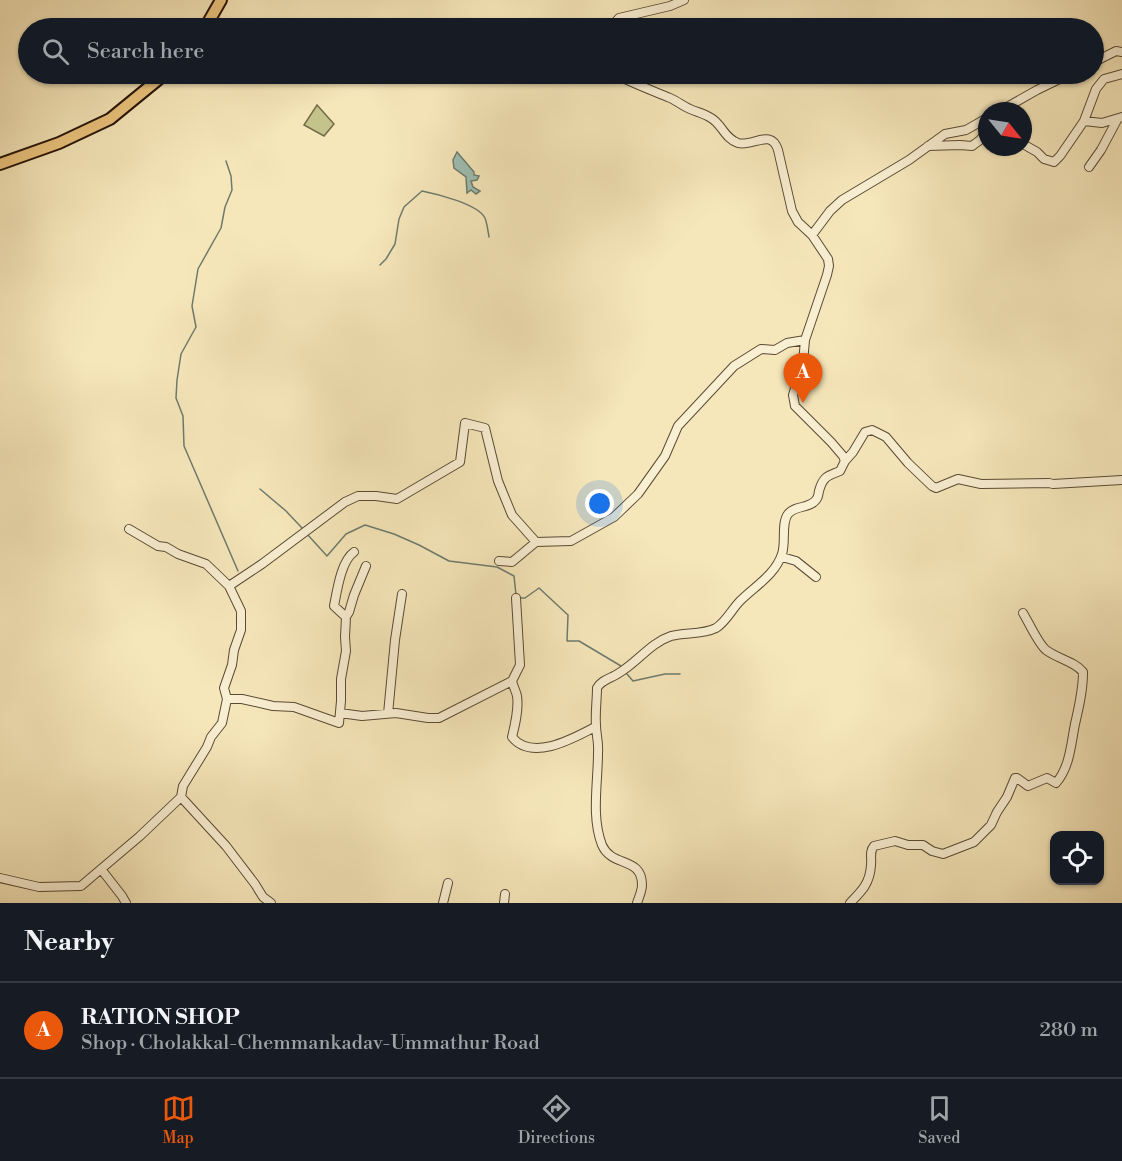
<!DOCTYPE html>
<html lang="en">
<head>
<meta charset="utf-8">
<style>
	:root { --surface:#171b24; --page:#20242c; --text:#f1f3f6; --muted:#9ea1a6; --line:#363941; --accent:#ea580c }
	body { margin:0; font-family:"Libre Bodoni",serif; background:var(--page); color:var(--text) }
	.controls { position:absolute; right:18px; bottom:18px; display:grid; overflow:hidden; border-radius:12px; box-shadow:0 2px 4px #0004 }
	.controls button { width:54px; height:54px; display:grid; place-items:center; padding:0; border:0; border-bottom:2px solid var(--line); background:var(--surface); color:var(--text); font:30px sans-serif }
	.compass { position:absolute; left:978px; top:102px; width:54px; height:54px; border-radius:50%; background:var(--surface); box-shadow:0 2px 4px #0004; rotate:120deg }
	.you { position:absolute; left:600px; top:504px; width:21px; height:21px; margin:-15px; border:4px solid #fff; border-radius:50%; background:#1a73e8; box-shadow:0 0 0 9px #1a73e833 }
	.badge { display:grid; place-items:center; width:39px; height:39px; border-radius:50%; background:var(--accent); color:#fff; font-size:20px; font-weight:700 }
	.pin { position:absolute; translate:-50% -50px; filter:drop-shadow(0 2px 3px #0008) }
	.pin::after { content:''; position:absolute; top:32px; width:21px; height:18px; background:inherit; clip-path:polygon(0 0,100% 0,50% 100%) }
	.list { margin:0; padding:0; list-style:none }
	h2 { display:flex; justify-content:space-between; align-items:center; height:78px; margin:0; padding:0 24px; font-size:26px }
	h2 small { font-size:20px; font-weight:400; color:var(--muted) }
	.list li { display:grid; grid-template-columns:39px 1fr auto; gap:18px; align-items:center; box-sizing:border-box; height:96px; padding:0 24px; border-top:2px solid var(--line) }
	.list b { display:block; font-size:22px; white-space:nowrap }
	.list p { margin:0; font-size:20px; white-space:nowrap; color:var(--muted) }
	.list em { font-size:20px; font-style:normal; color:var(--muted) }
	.icon { flex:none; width:33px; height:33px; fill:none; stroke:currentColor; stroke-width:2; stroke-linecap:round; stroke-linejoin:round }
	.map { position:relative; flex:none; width:1122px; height:903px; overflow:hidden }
	.search { position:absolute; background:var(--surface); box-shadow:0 2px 4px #0004; left:18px; right:18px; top:18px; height:66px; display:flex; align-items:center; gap:15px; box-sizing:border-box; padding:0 21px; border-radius:33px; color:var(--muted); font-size:22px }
	.sheet { height:174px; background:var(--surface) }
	nav { display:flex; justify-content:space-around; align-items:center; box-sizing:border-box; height:84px; border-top:2px solid var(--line); background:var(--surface); font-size:16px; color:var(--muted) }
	nav a { display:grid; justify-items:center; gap:3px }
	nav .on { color:var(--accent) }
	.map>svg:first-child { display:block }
</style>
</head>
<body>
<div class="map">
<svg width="1122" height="903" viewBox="0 0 1122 903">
	<rect width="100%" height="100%" fill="#f6e7ba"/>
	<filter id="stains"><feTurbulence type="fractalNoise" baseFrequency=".00333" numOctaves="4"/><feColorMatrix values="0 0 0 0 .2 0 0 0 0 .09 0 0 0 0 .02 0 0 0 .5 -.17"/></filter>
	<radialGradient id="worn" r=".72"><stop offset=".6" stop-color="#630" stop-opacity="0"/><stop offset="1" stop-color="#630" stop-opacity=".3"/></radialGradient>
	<!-- green -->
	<path fill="#c3c38b" stroke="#746c49" stroke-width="1.5" d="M317,105L334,124L324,136L304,125Z"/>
	<!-- water -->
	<path fill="#9dbfb2" stroke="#6d7b6e" stroke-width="1.5" d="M457,152L474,172V175L479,176L477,180L471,181L473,187L480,191L476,194L471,190L467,193L466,177L454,168L453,160Z"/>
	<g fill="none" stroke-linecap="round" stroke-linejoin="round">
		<!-- stream -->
		<path stroke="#6d7b6e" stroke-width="1.5" d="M226,161L231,176L232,190L225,207L221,228L198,269L192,306L196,327L181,354L177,380L176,398L183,416L184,446L238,571
			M380,265L386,259L395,244L399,219L404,207L422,191C437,194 478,204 485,218C487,223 488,231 489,237
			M260,489L286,511L302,528
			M307,534L327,556L346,534L365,525L394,534L419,545L449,561L497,567L514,576L516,595
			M518,598H525L539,588L568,615L567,641H579L621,666
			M627,674L633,681L665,674H680"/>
		<defs>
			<path id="minor" d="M610,28L619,18L670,6L684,0
				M1094,62L1116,51L1122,52
				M615,74C632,83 651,90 670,98C677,101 683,106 690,109C697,112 705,114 711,118C722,124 724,138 738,143C753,147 771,128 778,150L792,211L798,222L812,235
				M1000,111L1037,90L1070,74
				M1084,121L1102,123L1122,117
				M1023,144L1037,152L1044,159L1054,162L1060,156L1084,121L1096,89L1104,79L1122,74
				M928,146L960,145L972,146L980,140L987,131
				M1089,167L1101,150L1117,120
				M845,461L853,452L865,432L872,430L886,437L908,463L932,486L936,488L958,479L981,484L1049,483L1053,484L1122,480
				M129,529L158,546L166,547L178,554L206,564L229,586
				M782,557L796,561L816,577
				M499,561L512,562L536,542
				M346,617L349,612L354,595L366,566
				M512,681C513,686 516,691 517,696C519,709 515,725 512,737C532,762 574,738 595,727
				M227,699H242L273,706L294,707L339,723L341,701V679L346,651L345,637L346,617L334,606C337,591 341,561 354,552
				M340,713L362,716L396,713L428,718H439L512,681L520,665L516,598
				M388,714L395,640L402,594
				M181,797L226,846L255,884L263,897L271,903
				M101,869L122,896L126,903
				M0,878L39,887L81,886L140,836L181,797L183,786L207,747L211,737L222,723L227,699L224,688L232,665L234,650L241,630V611L229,586L262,564L345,502L358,496H376L397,499L460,462L465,423L485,428L498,481L512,515L536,542L571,541L614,517L638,494L665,456L678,426L734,366L761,349L775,350L787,343L805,340
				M443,903L448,883
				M504,903L505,894
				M637,903C639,897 642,891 642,885C642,856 612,868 602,845C591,817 598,783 598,753C599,743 596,734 596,725C595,713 597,700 597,688C601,680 612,678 619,673C638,662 650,643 671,636C685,632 702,635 716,628C726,622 732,609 740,601C755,586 775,575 782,554C786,543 781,523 788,514C795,505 809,509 816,500C819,496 818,495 819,491C823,476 828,476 840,471L845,461L843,456L831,442L795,406L793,395L803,363L805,340L827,275L829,266L828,259L812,235L830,211L842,200L909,160L945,134L966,130L987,118
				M850,903C862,891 870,883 871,865C872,857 869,852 874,846L895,841L908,845H923L932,851L943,854L974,842L991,825L997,812L1007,797L1015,778H1017L1028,786L1047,778L1056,783C1070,767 1071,744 1075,724C1079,707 1083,690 1083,672C1074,661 1058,659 1046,650C1039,645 1029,623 1023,613"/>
			<path id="major" d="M205,28L221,0
				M0,164L59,143L110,119L165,74"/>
		</defs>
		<!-- minor casing -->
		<use href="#minor" stroke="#5a4a34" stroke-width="10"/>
		<!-- major casing -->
		<use href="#major" stroke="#261507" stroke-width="14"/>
		<!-- minor -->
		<use href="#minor" stroke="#f9efd2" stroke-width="8"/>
		<!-- major -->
		<use href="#major" stroke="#ebc47d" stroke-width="10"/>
	</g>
	<rect width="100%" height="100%" filter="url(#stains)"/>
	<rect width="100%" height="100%" fill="url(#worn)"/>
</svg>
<div class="controls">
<button><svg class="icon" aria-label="locate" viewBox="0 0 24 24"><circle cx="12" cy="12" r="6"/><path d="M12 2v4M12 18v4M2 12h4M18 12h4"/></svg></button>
</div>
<svg class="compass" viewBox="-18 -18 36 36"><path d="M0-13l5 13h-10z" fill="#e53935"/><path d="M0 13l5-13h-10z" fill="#9ea1a6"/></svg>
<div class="you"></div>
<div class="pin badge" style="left:803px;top:403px">A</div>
<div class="search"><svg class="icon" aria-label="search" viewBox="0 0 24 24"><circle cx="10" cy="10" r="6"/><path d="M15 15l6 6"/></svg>Search here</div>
</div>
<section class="sheet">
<h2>Nearby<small></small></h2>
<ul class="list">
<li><span class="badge">A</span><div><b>RATION SHOP</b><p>Shop · Cholakkal-Chemmankadav-Ummathur Road</p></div><em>280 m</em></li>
</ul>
</section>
<nav>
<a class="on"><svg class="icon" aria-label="map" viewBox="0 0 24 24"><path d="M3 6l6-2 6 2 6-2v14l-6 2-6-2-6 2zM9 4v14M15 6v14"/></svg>Map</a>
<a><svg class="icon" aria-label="directions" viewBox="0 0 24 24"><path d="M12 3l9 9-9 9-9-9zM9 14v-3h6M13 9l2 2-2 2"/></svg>Directions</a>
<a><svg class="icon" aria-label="saved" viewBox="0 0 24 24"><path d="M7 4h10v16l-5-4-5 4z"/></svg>Saved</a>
</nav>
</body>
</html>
